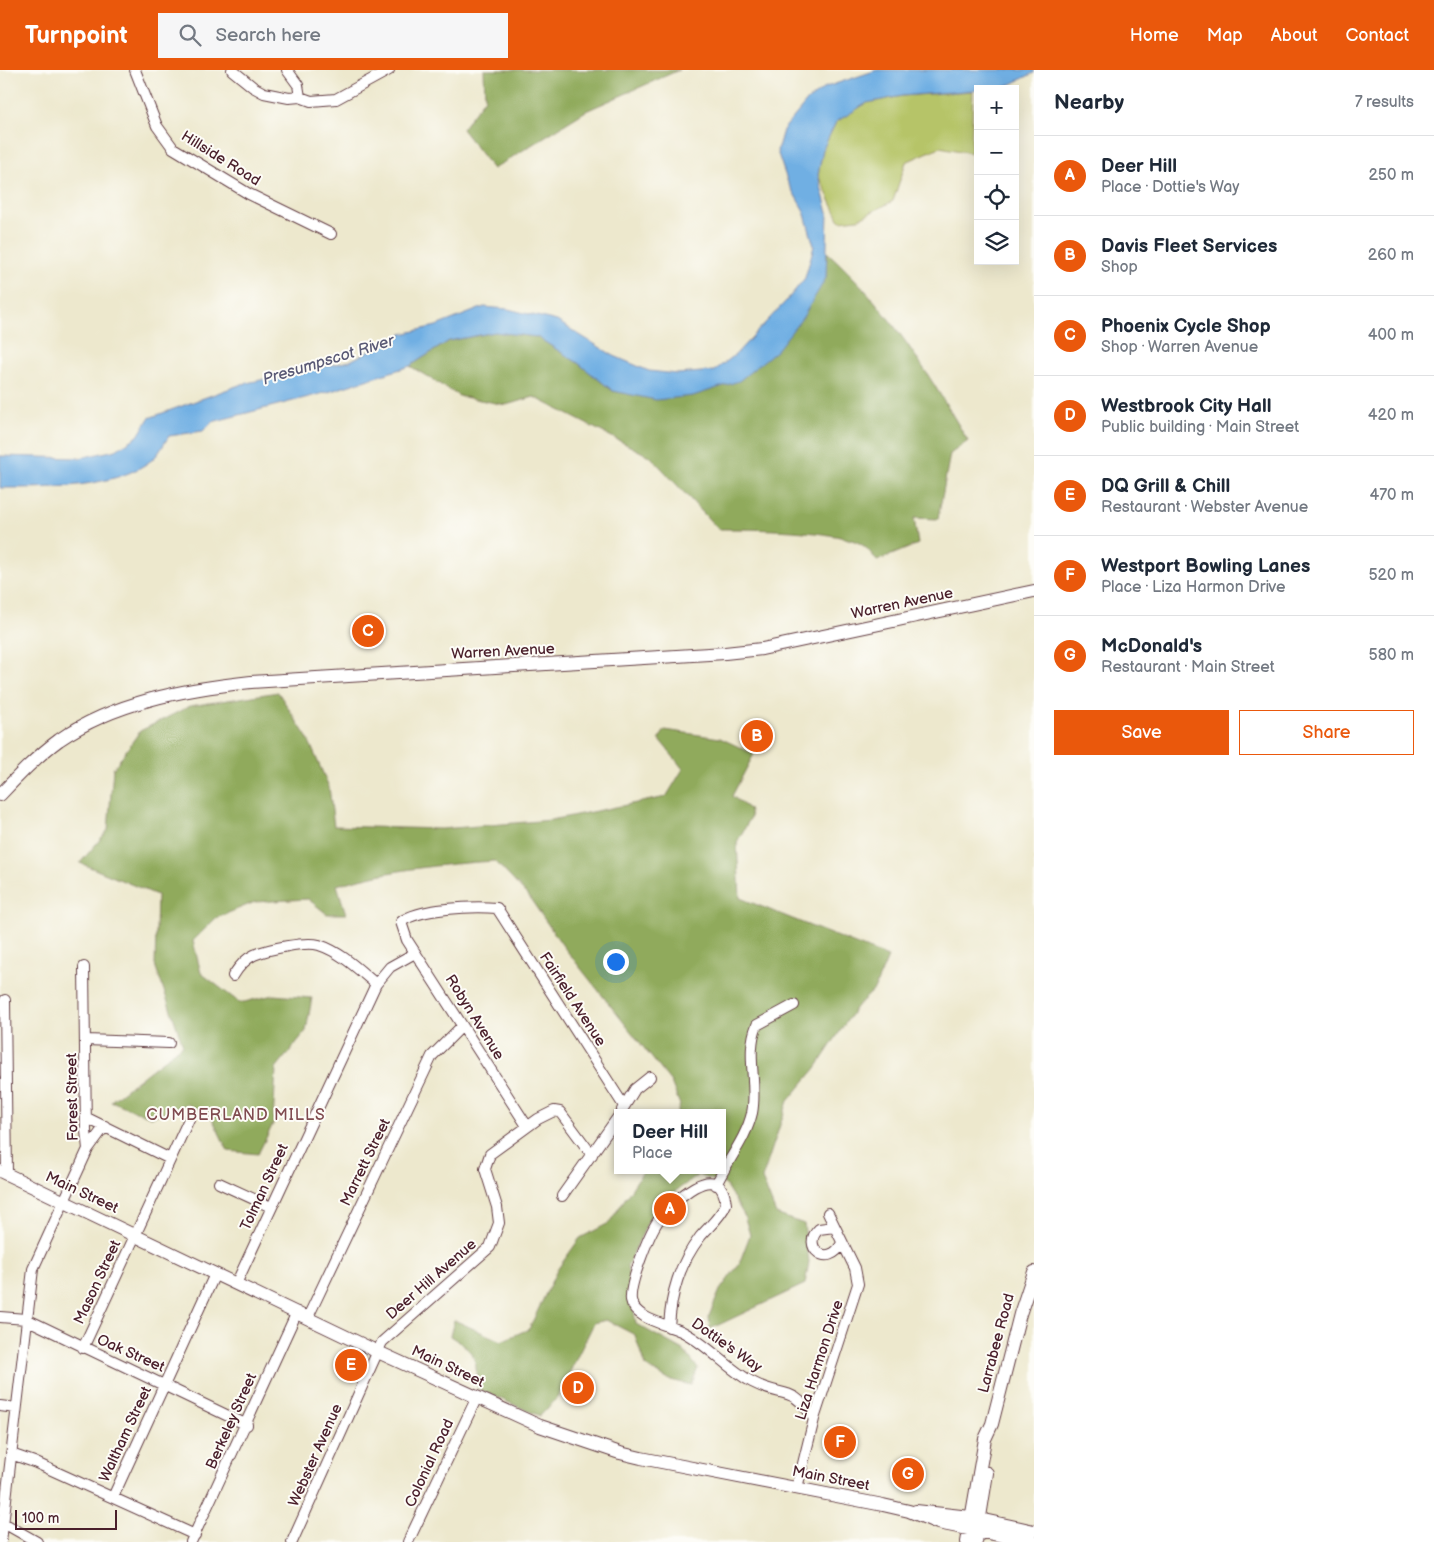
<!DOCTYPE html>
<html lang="en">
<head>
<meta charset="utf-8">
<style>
	:root { --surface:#fff; --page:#f6f6f7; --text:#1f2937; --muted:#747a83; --line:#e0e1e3; --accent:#ea580c }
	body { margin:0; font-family:"Balsamiq Sans",sans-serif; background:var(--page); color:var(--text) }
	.controls { position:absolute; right:15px; top:15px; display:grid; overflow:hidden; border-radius:0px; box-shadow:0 5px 20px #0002 }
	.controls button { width:45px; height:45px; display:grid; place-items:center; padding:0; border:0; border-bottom:1px solid var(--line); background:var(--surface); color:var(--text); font:25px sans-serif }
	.scale { position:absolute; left:15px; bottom:12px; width:102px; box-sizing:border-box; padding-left:5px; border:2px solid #4a1f2b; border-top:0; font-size:14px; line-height:18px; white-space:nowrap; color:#4a1f2b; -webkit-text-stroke:4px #fdfcf7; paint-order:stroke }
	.you { position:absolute; left:615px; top:891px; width:18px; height:18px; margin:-12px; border:4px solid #fff; border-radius:50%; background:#1a73e8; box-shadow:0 0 0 8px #1a73e833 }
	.badge { display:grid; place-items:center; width:32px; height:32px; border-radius:50%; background:var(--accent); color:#fff; font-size:16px; font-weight:700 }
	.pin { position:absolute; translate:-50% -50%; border:2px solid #fff; box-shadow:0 1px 5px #0006 }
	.popup { position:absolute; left:614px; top:1039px; width:112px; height:65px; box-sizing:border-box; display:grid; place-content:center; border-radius:0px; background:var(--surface); filter:drop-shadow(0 1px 4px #0005); font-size:16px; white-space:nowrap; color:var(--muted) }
	.popup b { font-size:19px; color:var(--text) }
	.popup::after { content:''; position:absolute; left:50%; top:100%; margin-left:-10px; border:10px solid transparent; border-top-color:var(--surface) }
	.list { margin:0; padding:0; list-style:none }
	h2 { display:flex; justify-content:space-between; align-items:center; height:65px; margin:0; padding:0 20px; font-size:21px }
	h2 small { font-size:16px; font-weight:400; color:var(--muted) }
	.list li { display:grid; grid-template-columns:32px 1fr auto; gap:15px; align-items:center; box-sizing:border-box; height:80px; padding:0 20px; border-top:1px solid var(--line) }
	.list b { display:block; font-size:19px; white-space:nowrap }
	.list p { margin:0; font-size:16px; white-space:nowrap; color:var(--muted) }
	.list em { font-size:16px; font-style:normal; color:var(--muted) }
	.actions { display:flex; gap:10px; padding:15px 20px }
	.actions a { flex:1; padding:11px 0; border:1px solid var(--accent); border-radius:0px; text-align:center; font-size:18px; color:var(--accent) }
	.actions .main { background:var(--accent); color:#fff }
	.icon { flex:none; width:28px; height:28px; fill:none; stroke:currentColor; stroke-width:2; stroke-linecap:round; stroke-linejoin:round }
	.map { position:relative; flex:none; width:1034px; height:1472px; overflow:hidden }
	header { display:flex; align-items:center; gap:30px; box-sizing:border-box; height:70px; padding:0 25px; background:var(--accent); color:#fff }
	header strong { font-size:24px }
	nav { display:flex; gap:28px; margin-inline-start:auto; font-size:18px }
	.search { width:350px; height:45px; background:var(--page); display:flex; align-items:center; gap:12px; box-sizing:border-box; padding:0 18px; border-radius:0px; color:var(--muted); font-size:19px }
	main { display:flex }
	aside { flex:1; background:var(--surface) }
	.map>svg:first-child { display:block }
</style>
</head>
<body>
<header>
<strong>Turnpoint</strong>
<div class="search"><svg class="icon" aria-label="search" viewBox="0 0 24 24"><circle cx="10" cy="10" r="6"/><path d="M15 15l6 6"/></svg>Search here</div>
<nav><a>Home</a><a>Map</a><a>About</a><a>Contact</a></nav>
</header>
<main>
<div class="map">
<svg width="1034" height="1472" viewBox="0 0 1034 1472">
	<rect width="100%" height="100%" fill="#fdfcf7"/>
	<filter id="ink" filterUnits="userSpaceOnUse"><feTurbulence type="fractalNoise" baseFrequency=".02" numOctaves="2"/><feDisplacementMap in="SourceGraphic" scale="10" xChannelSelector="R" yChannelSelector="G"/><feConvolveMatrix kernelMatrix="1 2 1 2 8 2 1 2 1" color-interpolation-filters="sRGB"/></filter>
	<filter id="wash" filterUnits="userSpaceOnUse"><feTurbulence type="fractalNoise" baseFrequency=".0096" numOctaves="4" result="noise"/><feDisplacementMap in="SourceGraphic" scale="20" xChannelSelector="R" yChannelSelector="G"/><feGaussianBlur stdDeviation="1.12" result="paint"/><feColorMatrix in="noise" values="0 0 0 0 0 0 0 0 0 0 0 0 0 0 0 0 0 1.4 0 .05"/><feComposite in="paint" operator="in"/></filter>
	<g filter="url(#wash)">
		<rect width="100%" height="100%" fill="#ede8cd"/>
		<!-- green -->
		<path fill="#b6c467" stroke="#807249" d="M973,21L971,83L940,77L906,92L893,131L858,149L840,151L818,105L823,79L836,52L866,33L902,26Z"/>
		<!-- forest -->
		<path fill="#90aa5c" stroke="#6d6444" d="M484,0H679L586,41L493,99L462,59L485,28Z
			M827,182C887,235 928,303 968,371L950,384L938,449L914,448L918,474L877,491C873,486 869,480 864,476C843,459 747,459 718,459L651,387L534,327L506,335L459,326L410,296L449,271L495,262L537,267L578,293L613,321L693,326L826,208Z
			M278,622L308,669L329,717L334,756L441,759L551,750L666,727L683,699L659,669L665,660L720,668L754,684L732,726L749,739L751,747L737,772L740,828L888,887L874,920L856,937L816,998L788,1031L762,1109L776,1144L804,1154L809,1192L805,1214L710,1259L709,1246L720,1220L739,1194L750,1165L744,1145L725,1114L698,1105L656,1135L627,1196L636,1254L683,1280L698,1298L691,1315L667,1309L645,1296L635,1265L606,1250L594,1253L557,1328L540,1346L478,1319C475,1287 478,1284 450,1266L454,1250L501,1271L529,1259L557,1200L580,1168L609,1153L644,1100H722V1043H677L680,1035L671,1012L563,876L529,827L495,791C441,794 389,800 337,815L346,844H327L308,829L255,832L216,848L193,871L201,903L240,933L273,925L312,928L306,961L276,998L273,1054L258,1084L228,1081L211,1046L187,1034L151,1047L111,1031L183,975L155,895L157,825L80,793L108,760L113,699L140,661L190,636Z"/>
		<!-- water -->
		<path fill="#70afe3" stroke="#5d6787" d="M877,0H1034V3L1003,18L902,26L867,33L836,52L823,79L818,105L828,143L826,208L803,247L777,280L739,311L693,326L656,330L613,321L578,293L537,267L495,262L449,271L410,296L328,322L212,352L203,361L169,366C164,373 160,383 153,389C117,419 45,418 0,418V386L79,388L116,380L138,366L149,348L242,314L350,291L402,264L436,256L484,237L508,239L557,251L614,286L649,301L677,304L714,301L735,285L787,230L805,208L814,176L804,141L788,113L777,81L783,60L808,30L826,17Z"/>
	</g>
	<g filter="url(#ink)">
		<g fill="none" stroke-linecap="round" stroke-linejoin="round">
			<defs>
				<path id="minor" d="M135,0L157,56L173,78L249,124L331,164
					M232,0L253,17L264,23L289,28L300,27L311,31L336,29L389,0
					M287,0L298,15L300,27
					M233,906C238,898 245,889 254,885C267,879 306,871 319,875C341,882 359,900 376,914
					M5,930L7,1104
					M86,970L169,973
					M622,1040L635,1019L650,1007
					M87,1048L170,1089
					M527,1056L407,870L401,852C418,838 474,836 497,838L624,1036
					M88,1079L105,1056
					M219,1113L271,1137
					M716,1115C727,1091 746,1069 752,1043C758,1014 745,983 757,955L794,935
					M562,1126L618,1047
					M834,1157L819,1159C800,1176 828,1200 842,1173
					M236,1214L376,914L390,897L415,883
					M0,1247L26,1249L247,1355
					M308,1247L432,986L461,957
					M669,1257C671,1223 679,1195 700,1167C709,1156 721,1147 726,1134C720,1084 671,1133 658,1151C649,1164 629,1214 631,1230C634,1249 666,1254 681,1261C708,1274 726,1298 752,1312C783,1329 791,1313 814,1349
					M83,1278L189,1049
					M0,1336L16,1338
					M11,1384L34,1392L195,1465
					M797,1418L814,1349L858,1214L855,1198L828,1143
					M113,1427L215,1204
					M0,1451L37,1472
					M1,1472L33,1199L88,1079L86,1061L84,897
					M191,1472L297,1242
					M292,1472L382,1272L490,1177L499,1153L497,1137L485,1099L490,1084L538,1049L554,1041L560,1042L592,1085
					M408,1472L477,1327"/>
				<path id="major" d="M0,725C18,706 37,686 59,670C114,632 185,619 251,612L725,583L762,579L1034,521
					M0,1101L378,1282L540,1356L620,1383L641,1388L883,1435L909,1441L938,1453L1034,1472
					M916,1441L970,1447L1034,1461
					M967,1472L985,1369L992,1354L1020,1244L1034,1202
					M976,1472L987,1403"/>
			</defs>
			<!-- minor casing -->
			<use href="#minor" stroke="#623d43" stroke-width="12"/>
			<!-- major casing -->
			<use href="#major" stroke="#623d43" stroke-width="14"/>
			<!-- minor -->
			<use href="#minor" stroke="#fff" stroke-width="10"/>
			<!-- major -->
			<use href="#major" stroke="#fff" stroke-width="12"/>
		</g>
	</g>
	<g text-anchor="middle" stroke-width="4" stroke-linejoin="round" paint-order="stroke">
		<!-- street labels -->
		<g font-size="15" fill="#4a1f2b" stroke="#fdfcf7">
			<text transform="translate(221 88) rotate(32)" y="5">Hillside Road</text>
			<text transform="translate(902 533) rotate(-12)" y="5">Warren Avenue</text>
			<text transform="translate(503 581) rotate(-3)" y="5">Warren Avenue</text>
			<text transform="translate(573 929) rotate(57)" y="5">Fairfield Avenue</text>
			<text transform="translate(475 947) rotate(58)" y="5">Robyn Avenue</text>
			<text transform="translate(72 1027) rotate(-91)" y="5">Forest Street</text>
			<text transform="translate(365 1092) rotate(-64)" y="5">Marrett Street</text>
			<text transform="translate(264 1117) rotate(-65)" y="5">Tolman Street</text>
			<text transform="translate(82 1122) rotate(25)" y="5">Main Street</text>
			<text transform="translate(431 1209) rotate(-41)" y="5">Deer Hill Avenue</text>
			<text transform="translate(97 1212) rotate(-65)" y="5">Mason Street</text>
			<text transform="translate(996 1273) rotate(-75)" y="5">Larrabee Road</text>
			<text transform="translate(727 1275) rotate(35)" y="5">Dottie's Way</text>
			<text transform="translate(131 1283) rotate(24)" y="5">Oak Street</text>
			<text transform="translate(819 1290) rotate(-72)" y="5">Liza Harmon Drive</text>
			<text transform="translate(448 1296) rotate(25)" y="5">Main Street</text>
			<text transform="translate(231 1351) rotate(-66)" y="5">Berkeley Street</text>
			<text transform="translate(125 1364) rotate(-65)" y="5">Waltham Street</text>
			<text transform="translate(315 1385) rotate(-66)" y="5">Webster Avenue</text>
			<text transform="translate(429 1393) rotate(-65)" y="5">Colonial Road</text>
			<text transform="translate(831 1408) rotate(11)" y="5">Main Street</text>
		</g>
		<!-- water labels -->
		<g font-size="16" font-style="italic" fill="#595975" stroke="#fdfcf7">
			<text transform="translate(328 289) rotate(-17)" y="6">Presumpscot River</text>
		</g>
		<!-- neighbourhood labels -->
		<g font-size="16" letter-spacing="1" fill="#804b50" stroke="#fdfcf7">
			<text x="236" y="1050">CUMBERLAND MILLS</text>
		</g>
	</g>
</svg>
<div class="controls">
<button>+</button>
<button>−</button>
<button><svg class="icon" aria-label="locate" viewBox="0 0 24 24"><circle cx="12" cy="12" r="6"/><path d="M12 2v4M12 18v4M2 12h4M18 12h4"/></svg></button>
<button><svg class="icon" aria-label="layers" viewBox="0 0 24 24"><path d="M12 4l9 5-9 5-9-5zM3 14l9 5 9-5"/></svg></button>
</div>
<div class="scale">100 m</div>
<div class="you"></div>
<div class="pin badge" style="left:670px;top:1139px">A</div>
<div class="popup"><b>Deer Hill</b>Place</div>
<div class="pin badge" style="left:757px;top:666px">B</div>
<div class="pin badge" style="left:368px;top:561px">C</div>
<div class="pin badge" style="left:578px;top:1318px">D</div>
<div class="pin badge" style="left:351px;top:1295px">E</div>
<div class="pin badge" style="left:840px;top:1372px">F</div>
<div class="pin badge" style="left:908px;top:1404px">G</div>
</div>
<aside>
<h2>Nearby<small>7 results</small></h2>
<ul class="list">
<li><span class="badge">A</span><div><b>Deer Hill</b><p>Place · Dottie's Way</p></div><em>250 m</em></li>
<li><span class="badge">B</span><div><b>Davis Fleet Services</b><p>Shop</p></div><em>260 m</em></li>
<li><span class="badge">C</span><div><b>Phoenix Cycle Shop</b><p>Shop · Warren Avenue</p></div><em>400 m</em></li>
<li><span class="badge">D</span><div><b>Westbrook City Hall</b><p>Public building · Main Street</p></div><em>420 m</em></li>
<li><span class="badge">E</span><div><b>DQ Grill &amp; Chill</b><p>Restaurant · Webster Avenue</p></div><em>470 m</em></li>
<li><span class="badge">F</span><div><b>Westport Bowling Lanes</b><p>Place · Liza Harmon Drive</p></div><em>520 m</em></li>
<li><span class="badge">G</span><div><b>McDonald's</b><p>Restaurant · Main Street</p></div><em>580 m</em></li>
</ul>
<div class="actions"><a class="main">Save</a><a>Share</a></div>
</aside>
</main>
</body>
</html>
